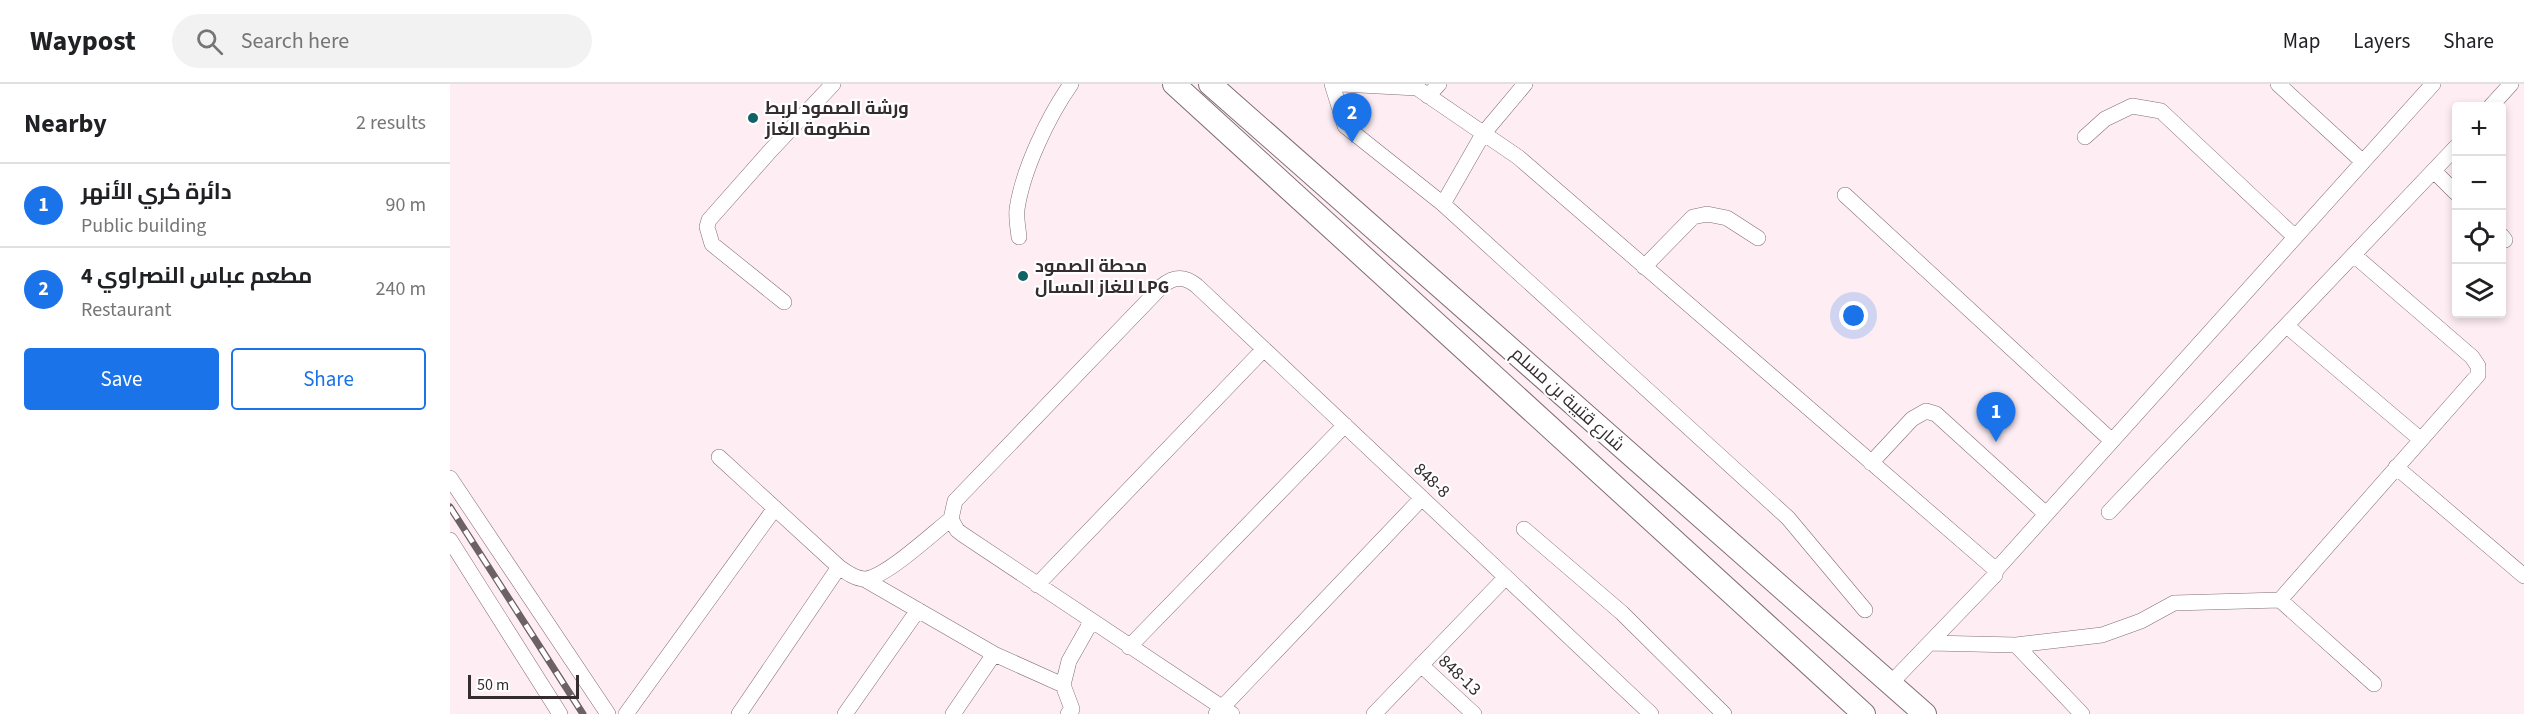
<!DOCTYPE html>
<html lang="en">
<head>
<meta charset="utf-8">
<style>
	:root { --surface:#fff; --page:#f2f2f2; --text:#202124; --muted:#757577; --line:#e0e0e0; --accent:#1a73e8 }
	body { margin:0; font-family:"Source Sans 3",Cairo,sans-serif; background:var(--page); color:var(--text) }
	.controls { position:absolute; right:18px; top:18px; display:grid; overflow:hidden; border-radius:6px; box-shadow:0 3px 9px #0003 }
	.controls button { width:54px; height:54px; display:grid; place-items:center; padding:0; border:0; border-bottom:2px solid var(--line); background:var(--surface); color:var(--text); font:30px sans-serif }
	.scale { position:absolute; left:18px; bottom:15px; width:111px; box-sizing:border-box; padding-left:6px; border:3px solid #342c2f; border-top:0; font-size:16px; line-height:21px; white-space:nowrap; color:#342c2f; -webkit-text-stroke:4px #fff; paint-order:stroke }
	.you { position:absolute; left:1404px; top:232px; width:21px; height:21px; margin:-15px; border:4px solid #fff; border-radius:50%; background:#1a73e8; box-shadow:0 0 0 9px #1a73e833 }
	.badge { display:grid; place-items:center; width:39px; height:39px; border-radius:50%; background:var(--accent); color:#fff; font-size:20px; font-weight:700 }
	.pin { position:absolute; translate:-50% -50px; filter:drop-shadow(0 2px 3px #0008) }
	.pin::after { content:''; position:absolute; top:32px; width:21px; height:18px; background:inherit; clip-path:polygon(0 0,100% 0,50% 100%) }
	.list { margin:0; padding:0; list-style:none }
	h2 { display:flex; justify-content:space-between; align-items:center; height:78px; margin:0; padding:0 24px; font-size:26px }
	h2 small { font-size:20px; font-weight:400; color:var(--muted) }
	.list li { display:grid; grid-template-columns:39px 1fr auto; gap:18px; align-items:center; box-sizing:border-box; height:84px; padding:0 24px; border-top:2px solid var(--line) }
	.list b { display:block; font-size:22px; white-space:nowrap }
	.list p { margin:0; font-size:20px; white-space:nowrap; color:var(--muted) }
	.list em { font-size:20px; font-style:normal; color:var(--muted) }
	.actions { display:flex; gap:12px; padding:18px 24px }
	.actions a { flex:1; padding:14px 0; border:2px solid var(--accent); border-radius:6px; text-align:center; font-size:21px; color:var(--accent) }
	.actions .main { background:var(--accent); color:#fff }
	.icon { flex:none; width:33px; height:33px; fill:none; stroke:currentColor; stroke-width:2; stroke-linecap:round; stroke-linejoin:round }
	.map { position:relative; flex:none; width:2074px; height:630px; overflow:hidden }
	header { display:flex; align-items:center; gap:36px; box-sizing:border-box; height:84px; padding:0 30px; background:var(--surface); border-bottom:2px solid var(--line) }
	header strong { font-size:28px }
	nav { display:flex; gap:33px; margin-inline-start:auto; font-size:21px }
	.search { width:420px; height:54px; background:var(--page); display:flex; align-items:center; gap:15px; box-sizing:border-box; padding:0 21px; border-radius:33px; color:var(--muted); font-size:22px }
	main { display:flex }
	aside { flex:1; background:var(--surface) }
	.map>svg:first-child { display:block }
</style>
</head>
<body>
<header>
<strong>Waypost</strong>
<div class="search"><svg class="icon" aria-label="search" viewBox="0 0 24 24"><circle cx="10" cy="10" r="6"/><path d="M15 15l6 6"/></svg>Search here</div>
<nav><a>Map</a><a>Layers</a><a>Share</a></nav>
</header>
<main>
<aside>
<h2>Nearby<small>2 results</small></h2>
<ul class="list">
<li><span class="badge">1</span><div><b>دائرة كري الأنهر</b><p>Public building</p></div><em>90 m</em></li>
<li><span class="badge">2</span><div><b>مطعم عباس النصراوي 4</b><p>Restaurant</p></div><em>240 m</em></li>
</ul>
<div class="actions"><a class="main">Save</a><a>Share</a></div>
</aside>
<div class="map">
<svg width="2074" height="630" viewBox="0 0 2074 630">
	<rect width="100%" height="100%" fill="#feedf3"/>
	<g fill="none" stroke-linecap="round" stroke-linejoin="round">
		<defs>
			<path id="minor" d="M882,0L895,42L993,120L1338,434L1415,526
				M891,0L967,4L1068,73L1546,486
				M1828,0L1913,78
				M978,12L989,0
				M2041,22L2061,0
				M1635,53L1655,35L1682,22L1711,27L1845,153
				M1985,88L2006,109
				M1395,111L1662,357
				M993,120L1033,50L1075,0
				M2052,152L2055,156
				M569,153C568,144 566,134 567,125C573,85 598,33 621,0
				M1194,183L1243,133L1257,130L1277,134L1308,154
				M334,218L262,160L257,143L259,136L321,66L383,0
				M1838,243L1970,355
				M269,373L389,483C396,488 405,495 415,495C435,494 483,449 501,435
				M1421,379L1462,335L1476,327L1486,330L1596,430
				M1946,383L2074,492
				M0,394L158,630
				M1659,428L2006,63
				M1074,445L1172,529L1274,630
				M0,456L110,630
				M414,495L544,570L613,601L622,625L618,630
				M587,501L814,265
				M1830,516L1924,600
				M1480,559L1566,561L1652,551L1691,537L1724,519L1830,516L2028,291V282L2022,273L1905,172
				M1566,561L1632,630
				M679,563L895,341
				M971,581L1024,630
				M1440,600L1545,491L1546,486L1983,0
				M613,601L619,577L641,538
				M176,630L325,424
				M289,630L389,483
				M395,630L468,526
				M503,630L544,570
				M766,630L972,414
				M782,630L512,450L507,446L501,435L505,417L712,202C724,192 735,192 747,202L1201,630
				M924,630L1056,493"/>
			<path id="highway" d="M724,0L1414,630
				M760,0L1475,630"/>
		</defs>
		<!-- minor casing -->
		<use href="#minor" stroke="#816e75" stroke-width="16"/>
		<!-- highway casing -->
		<use href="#highway" stroke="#816e75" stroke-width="24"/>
		<!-- minor -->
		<use href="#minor" stroke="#fff" stroke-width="15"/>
		<!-- highway -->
		<use href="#highway" stroke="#fff" stroke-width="22"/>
		<defs>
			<path id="rail" d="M0,423L133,630"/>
		</defs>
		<!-- rail casing -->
		<use href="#rail" stroke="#6c6165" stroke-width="7"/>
		<!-- rail -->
		<use href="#rail" stroke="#fff" stroke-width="4.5" stroke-dasharray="14" stroke-linecap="butt"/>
	</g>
	<!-- markers -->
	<g fill="#116267" stroke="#fff" stroke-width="2">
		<circle cx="303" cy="34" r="6"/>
		<circle cx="573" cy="192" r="6"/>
	</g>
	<g text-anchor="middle" stroke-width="4.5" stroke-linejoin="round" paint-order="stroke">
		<!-- poi labels -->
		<g font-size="18" font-weight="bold" fill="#342c2f" stroke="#fff" text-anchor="start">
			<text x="315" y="30">ورشة الصمود لربط<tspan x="315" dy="21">منظومة الغاز</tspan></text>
			<text x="585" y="188">محطة الصمود<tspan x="585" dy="21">للغاز المسال LPG</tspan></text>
		</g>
		<!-- street labels -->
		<g font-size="18" fill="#342c2f" stroke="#fff">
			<text transform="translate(1118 315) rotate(42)" y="6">شارع قتيبة بن مسلم</text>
			<text transform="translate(982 396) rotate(43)" y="6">848-8</text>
			<text transform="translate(1010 591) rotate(43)" y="6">848-13</text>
		</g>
	</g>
</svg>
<div class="controls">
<button>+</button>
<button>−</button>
<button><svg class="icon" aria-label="locate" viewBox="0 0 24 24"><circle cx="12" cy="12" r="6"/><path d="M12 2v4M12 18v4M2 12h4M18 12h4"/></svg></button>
<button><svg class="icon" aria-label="layers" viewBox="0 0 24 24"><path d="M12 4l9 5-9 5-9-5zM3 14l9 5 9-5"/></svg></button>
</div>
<div class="scale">50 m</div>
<div class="you"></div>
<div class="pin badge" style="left:1546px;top:358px">1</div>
<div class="pin badge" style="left:902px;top:59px">2</div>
</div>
</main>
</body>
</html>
